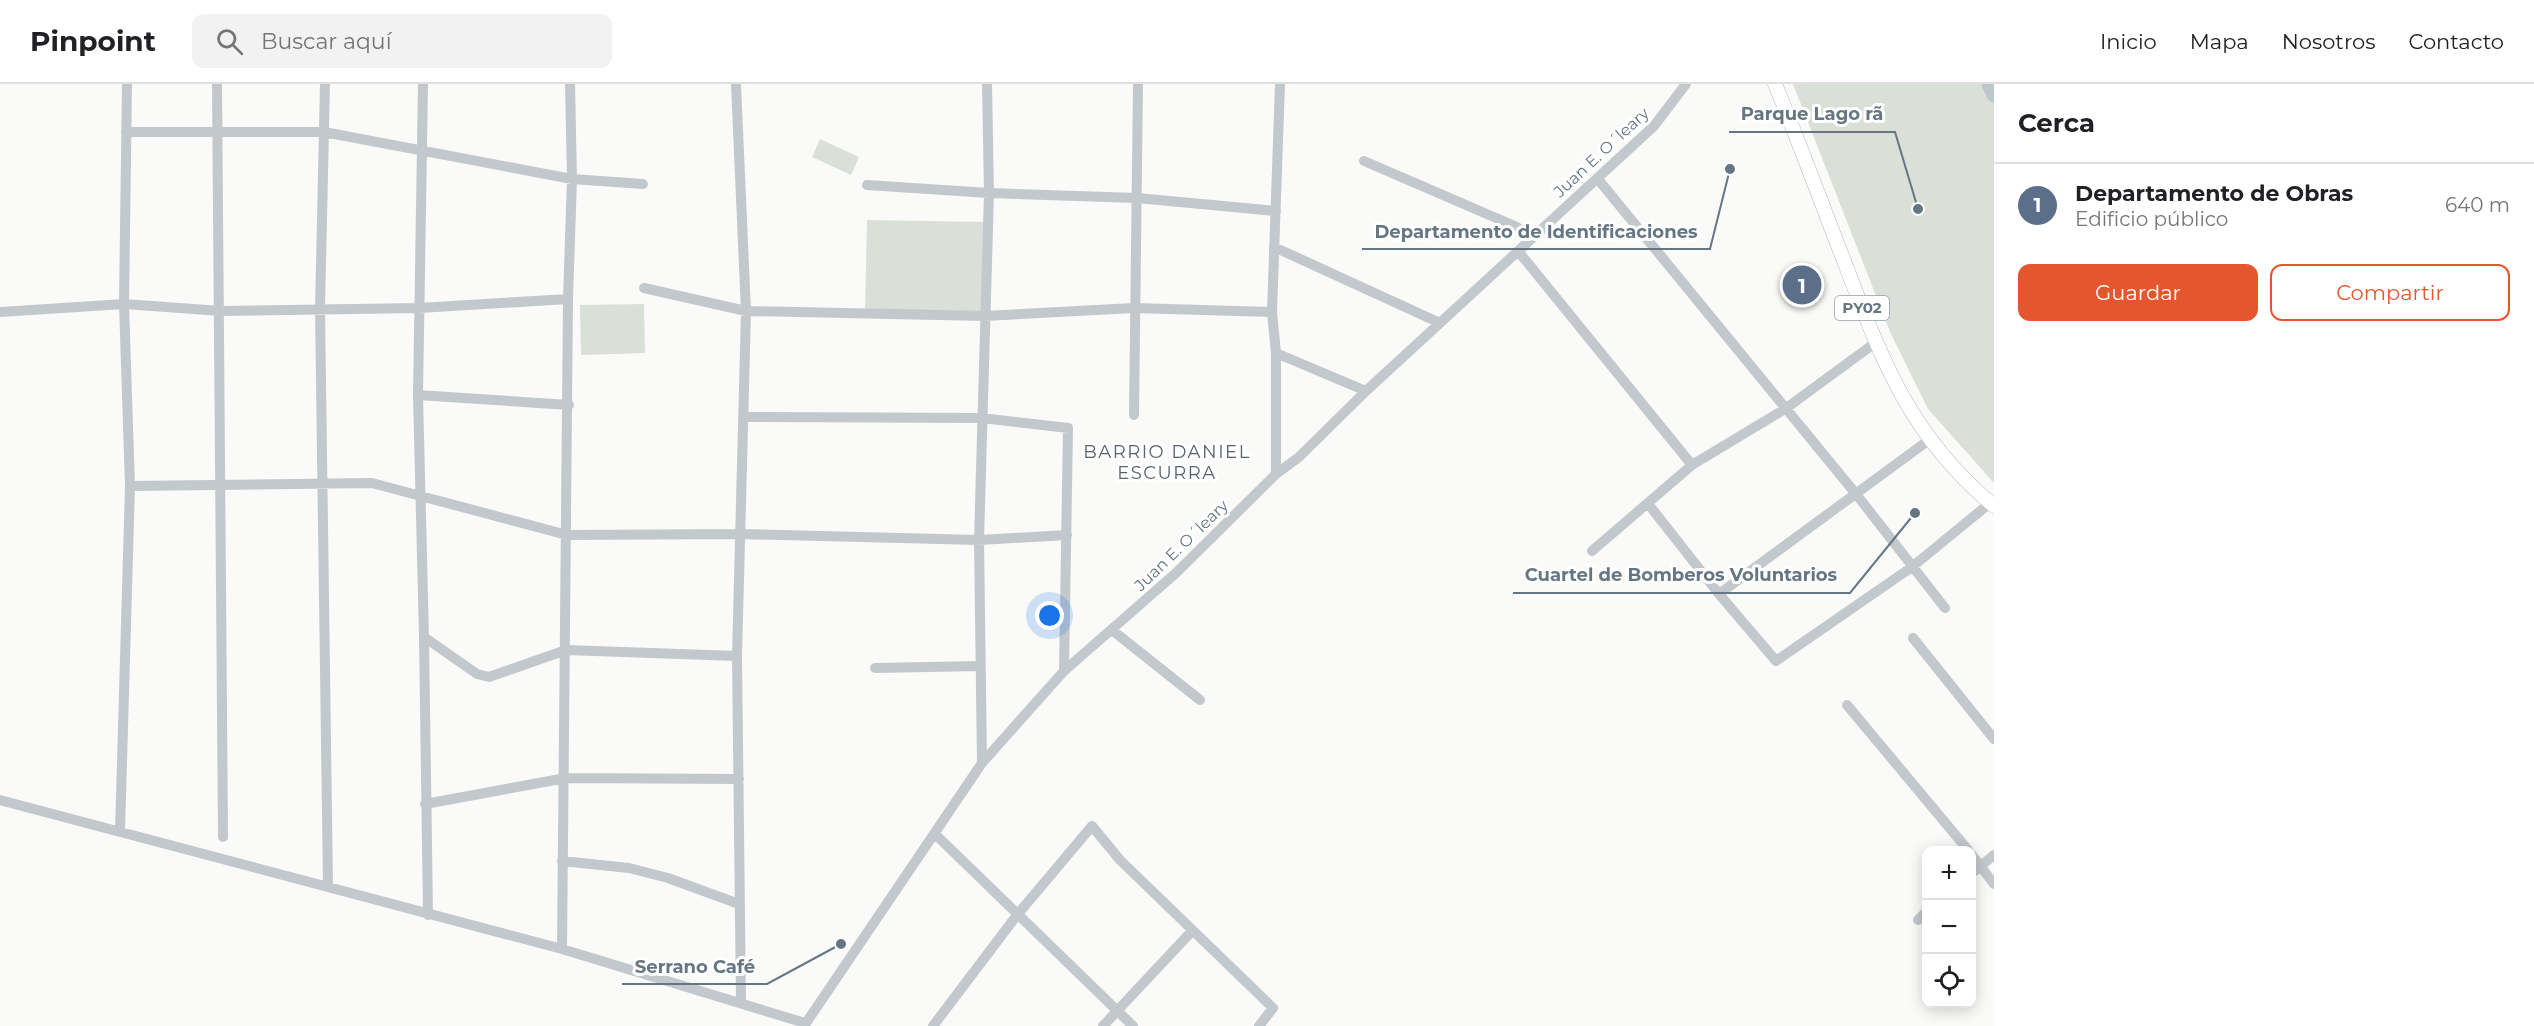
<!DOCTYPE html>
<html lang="es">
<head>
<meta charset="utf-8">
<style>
	:root { --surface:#fff; --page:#f2f2f2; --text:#202124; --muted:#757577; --line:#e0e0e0; --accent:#e4572e }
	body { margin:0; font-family:Montserrat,sans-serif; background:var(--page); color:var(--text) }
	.controls { position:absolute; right:18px; bottom:18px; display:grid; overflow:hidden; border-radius:12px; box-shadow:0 3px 15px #0003 }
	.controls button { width:54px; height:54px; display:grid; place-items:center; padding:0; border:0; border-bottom:2px solid var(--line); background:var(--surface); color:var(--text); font:30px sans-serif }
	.you { position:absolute; left:1050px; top:532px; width:21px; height:21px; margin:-15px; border:4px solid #fff; border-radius:50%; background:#1a73e8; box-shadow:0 0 0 9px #1a73e833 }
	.badge { display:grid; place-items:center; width:39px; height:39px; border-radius:50%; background:var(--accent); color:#fff; font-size:20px; font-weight:700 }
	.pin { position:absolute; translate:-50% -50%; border:3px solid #fff; box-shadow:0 2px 6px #0006 }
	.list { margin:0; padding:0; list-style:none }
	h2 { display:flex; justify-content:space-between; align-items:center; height:78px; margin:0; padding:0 24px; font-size:26px }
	h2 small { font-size:20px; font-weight:400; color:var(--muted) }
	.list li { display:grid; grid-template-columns:39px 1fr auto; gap:18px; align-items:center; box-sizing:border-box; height:84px; padding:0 24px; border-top:2px solid var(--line) }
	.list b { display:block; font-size:22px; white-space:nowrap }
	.list p { margin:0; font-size:20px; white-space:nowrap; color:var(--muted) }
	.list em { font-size:20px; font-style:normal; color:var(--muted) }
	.actions { display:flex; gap:12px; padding:18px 24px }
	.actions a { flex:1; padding:14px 0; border:2px solid var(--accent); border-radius:12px; text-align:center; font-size:21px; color:var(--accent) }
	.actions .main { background:var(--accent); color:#fff }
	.icon { flex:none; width:33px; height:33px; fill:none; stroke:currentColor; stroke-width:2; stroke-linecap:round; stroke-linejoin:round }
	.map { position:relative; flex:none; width:1994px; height:942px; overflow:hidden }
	header { display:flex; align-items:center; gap:36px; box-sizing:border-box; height:84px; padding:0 30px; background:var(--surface); border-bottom:2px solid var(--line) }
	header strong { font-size:28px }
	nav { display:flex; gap:33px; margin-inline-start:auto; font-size:21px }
	.search { width:420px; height:54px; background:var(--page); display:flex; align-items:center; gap:15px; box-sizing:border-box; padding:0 21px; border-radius:12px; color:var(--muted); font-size:22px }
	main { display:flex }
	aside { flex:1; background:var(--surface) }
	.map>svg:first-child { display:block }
</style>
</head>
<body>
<header>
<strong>Pinpoint</strong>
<div class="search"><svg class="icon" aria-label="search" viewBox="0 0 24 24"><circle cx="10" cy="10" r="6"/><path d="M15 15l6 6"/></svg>Buscar aquí</div>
<nav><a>Inicio</a><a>Mapa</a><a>Nosotros</a><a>Contacto</a></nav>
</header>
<main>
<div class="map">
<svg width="1994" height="942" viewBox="0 0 1994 942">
	<rect width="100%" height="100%" fill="#fafaf8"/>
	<!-- green -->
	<path fill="#dadfd7" d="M1793,0H1994V399L1928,325L1891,250Z
		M820,55L859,73L851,91L812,73Z
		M867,136L985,138L983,230L865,227Z
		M644,220L645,269L581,271L580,221Z"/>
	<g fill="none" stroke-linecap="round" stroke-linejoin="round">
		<!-- river -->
		<path stroke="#bbc7cb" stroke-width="15" d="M1989,0L1994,11"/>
		<defs>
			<path id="major" d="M1775,0C1800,60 1822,121 1846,182C1883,279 1911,353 1994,422"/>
		</defs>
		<!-- major casing -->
		<use href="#major" stroke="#b5babe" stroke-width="15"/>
		<!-- minor -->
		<path stroke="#c3c8cc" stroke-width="10" d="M217,0L223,753
			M325,0L320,225L328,802
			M423,0L418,311L424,553L477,590L489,593L566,566L737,572
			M736,0L746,227L737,572L741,919
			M126,48H324L572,95L643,100
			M1364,77L1517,143L1531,153
			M1597,94L1856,410L1945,524
			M867,101L989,109L1137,114L1276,127
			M1274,163L1440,239
			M1518,167L1692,381
			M644,204L746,227L985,232L1134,224L1272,228
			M0,228L124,220L221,227L419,224L568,215
			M1276,269L1366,307
			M418,311L569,321
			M1134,331L1138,0
			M745,333L982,334L1068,344L1064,587
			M1276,390V269L1272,228L1280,0
			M130,402L372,399L567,451L739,450L979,456L1067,451
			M1649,421L1719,510L1776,577L1912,483L1990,419
			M1592,467L1692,381L1785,325L1875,259
			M1719,510L1929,356
			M1112,546L1200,616
			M424,553L428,831
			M1913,554L1994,655
			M875,584L980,582
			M1847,621L1968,766
			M982,679L979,456L989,109L987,0
			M0,716L562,865L805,939
			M425,720L566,694L739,695
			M120,747L130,402L124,220L127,0
			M936,751L1133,942
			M1972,771L1994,800
			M562,777L629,784L668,794L739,820
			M1972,789L1994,771
			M1918,836L1926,828
			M562,865L568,215L572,95L570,0
			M804,942L982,679L1064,587L1176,489L1276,390L1299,373L1366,307L1654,42L1686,0
			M933,942L1017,831L1092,742L1120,776L1273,924L1259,942
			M1103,942L1192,847"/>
		<!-- major -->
		<use href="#major" stroke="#fff" stroke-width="14"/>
	</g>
	<g text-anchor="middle" stroke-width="6" stroke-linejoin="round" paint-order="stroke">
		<!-- shield labels -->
		<rect fill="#fff" stroke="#939fa8" stroke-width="1.5" x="1835" y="212" width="54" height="24" rx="4.5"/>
		<g font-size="15" font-weight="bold" fill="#657683">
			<text x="1862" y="229">PY02</text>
		</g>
		<!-- street labels -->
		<g font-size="16" fill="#657683" stroke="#fff">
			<text transform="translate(1601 68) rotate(-43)" y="6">Juan E. O´leary</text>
			<text transform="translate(1181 461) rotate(-44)" y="6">Juan E. O´leary</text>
		</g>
		<!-- neighbourhood labels -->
		<g font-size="18" letter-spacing="1.5" fill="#57646e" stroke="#fff">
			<text x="1167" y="374">BARRIO DANIEL<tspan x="1167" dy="21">ESCURRA</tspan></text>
		</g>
	</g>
	<!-- callouts -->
	<path fill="none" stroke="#657683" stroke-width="2" d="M1918 125L1895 48H1729M1730 85L1710 165H1362M1915 429L1850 509H1513M841 860L767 900H622"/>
	<g fill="#657683" stroke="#fff" stroke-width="2">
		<circle cx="1918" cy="125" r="6"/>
		<circle cx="1730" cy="85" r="6"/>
		<circle cx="1915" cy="429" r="6"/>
		<circle cx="841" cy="860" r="6"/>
	</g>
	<g font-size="18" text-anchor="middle" font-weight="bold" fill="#657683" stroke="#fff" stroke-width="6" stroke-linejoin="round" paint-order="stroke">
		<text x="1812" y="36">Parque Lago rã</text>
		<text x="1536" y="154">Departamento de Identificaciones</text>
		<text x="1681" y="497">Cuartel de Bomberos Voluntarios</text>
		<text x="695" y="889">Serrano Café</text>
	</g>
</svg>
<div class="controls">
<button>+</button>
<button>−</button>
<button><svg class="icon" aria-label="locate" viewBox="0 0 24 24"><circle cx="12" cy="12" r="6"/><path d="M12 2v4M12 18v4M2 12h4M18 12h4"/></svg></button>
</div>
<div class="you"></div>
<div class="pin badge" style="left:1802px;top:201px;background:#5c6f8a">1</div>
</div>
<aside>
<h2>Cerca<small></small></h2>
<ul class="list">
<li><span class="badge" style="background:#5c6f8a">1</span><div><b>Departamento de Obras</b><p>Edificio público</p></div><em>640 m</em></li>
</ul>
<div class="actions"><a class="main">Guardar</a><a>Compartir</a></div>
</aside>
</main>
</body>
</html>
